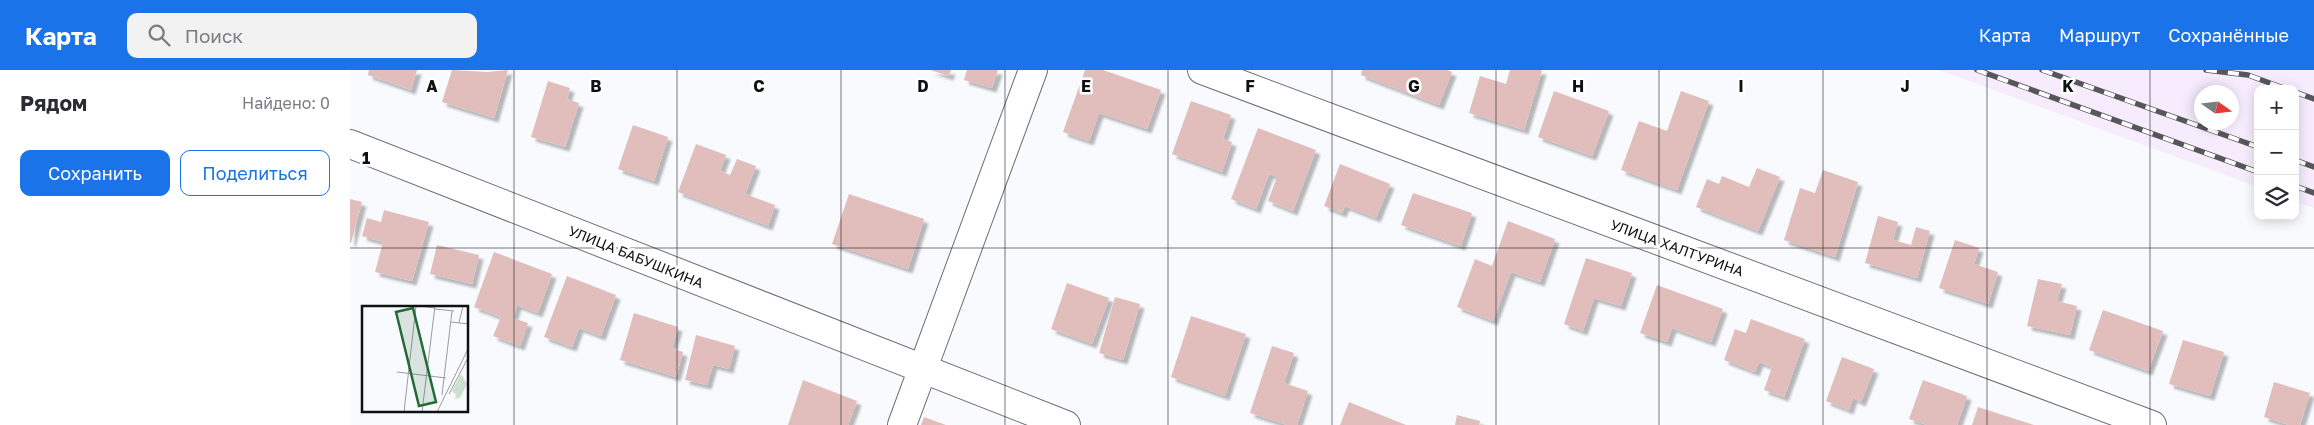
<!DOCTYPE html>
<html lang="ru">
<head>
<meta charset="utf-8">
<style>
	:root { --surface:#fff; --page:#f2f2f3; --text:#2b2b33; --muted:#7c7c81; --line:#e1e1e2; --accent:#1a73e8 }
	body { margin:0; font-family:"Golos Text",sans-serif; background:var(--page); color:var(--text) }
	.controls { position:absolute; right:15px; top:15px; display:grid; overflow:hidden; border-radius:10px; box-shadow:0 2px 12px #0003 }
	.controls button { width:45px; height:45px; display:grid; place-items:center; padding:0; border:0; border-bottom:1px solid var(--line); background:var(--surface); color:var(--text); font:25px sans-serif }
	.compass { position:absolute; left:1844px; top:15px; width:45px; height:45px; border-radius:50%; background:var(--surface); box-shadow:0 2px 12px #0003; rotate:104deg }
	.list { margin:0; padding:0; list-style:none }
	h2 { display:flex; justify-content:space-between; align-items:center; height:65px; margin:0; padding:0 20px; font-size:21px }
	h2 small { font-size:16px; font-weight:400; color:var(--muted) }
	.actions { display:flex; gap:10px; padding:15px 20px }
	.actions a { flex:1; padding:11px 0; border:1px solid var(--accent); border-radius:10px; text-align:center; font-size:18px; color:var(--accent) }
	.actions .main { background:var(--accent); color:#fff }
	.icon { flex:none; width:28px; height:28px; fill:none; stroke:currentColor; stroke-width:2; stroke-linecap:round; stroke-linejoin:round }
	.map { position:relative; flex:none; width:1964px; height:355px; overflow:hidden }
	header { display:flex; align-items:center; gap:30px; box-sizing:border-box; height:70px; padding:0 25px; background:var(--accent); color:#fff }
	header strong { font-size:24px }
	nav { display:flex; gap:28px; margin-inline-start:auto; font-size:18px }
	.search { width:350px; height:45px; background:var(--page); display:flex; align-items:center; gap:12px; box-sizing:border-box; padding:0 18px; border-radius:10px; color:var(--muted); font-size:19px }
	main { display:flex }
	aside { flex:1; background:var(--surface) }
	.map>svg:first-child { display:block }
</style>
</head>
<body>
<header>
<strong>Карта</strong>
<div class="search"><svg class="icon" aria-label="search" viewBox="0 0 24 24"><circle cx="10" cy="10" r="6"/><path d="M15 15l6 6"/></svg>Поиск</div>
<nav><a>Карта</a><a>Маршрут</a><a>Сохранённые</a></nav>
</header>
<main>
<aside>
<h2>Рядом<small>Найдено: 0</small></h2>
<ul class="list">
</ul>
<div class="actions"><a class="main">Сохранить</a><a>Поделиться</a></div>
</aside>
<div class="map">
<svg width="1964" height="355" viewBox="0 0 1964 355">
	<defs>
		<filter id="shadow"><feDropShadow dx="4.5" dy="4.5" stdDeviation="1" flood-color="#0004"/></filter>
	</defs>
	<rect width="100%" height="100%" fill="#f9fafe"/>
	<!-- industrial -->
	<path fill="#f6ecfd" fill-rule="evenodd" d="M1589,0H1964V138L1945,131V19H1908V117ZM1852,22H1882V52H1852Z"/>
	<!-- building -->
	<path fill="#e1bebb" filter="url(#shadow)" d="M19,0H67L61,20L18,5Z
		M102,0L137,2L158,0L144,48L92,32Z
		M580,0H601L599,6Z
		M617,0H648L642,18L614,10Z
		M735,0H753L811,20L797,59L749,43L739,71L713,62Z
		M1012,0H1097L1102,2L1089,35L1011,5Z
		M1160,0H1192L1174,60L1119,43L1130,6L1156,14Z
		M198,11L220,18L217,29L229,33L215,77L181,67Z
		M1204,21L1259,41L1242,86L1188,67Z
		M1331,21L1359,31L1327,120L1271,100L1289,51L1317,61Z
		M841,31L881,45L873,69L882,72L872,102L822,84Z
		M283,55L318,67L304,111L268,99Z
		M908,58L966,80L943,141L918,131L927,107L919,104L906,139L881,129Z
		M346,74L376,85L370,101L380,105L387,89L406,96L395,124L425,135L418,156L328,122Z
		M990,94L1040,114L1026,148L995,136L992,143L974,136Z
		M1407,98L1430,107L1408,161L1346,137L1357,109L1369,114L1372,106L1399,117Z
		M1473,100L1508,112L1485,187L1434,170L1450,118L1465,123Z
		M1063,123L1122,143L1111,176L1051,155Z
		M499,124L574,149L558,199L482,174Z
		M0,129L12,132L1,173H0Z
		M34,140L79,152L62,211L25,202L33,172L12,166L17,148L31,152Z
		M1528,146L1548,152L1543,170L1561,175L1566,157L1580,161L1567,208L1515,193Z
		M1158,151L1205,169L1190,212L1161,202L1143,251L1107,237L1125,189L1142,196Z
		M1605,170L1629,178L1624,194L1648,202L1638,234L1589,218Z
		M87,175L129,185L122,214L80,204Z
		M144,182L202,204L188,243L167,235L163,248L178,253L170,276L143,266L151,247L124,237Z
		M1236,188L1282,203L1271,236L1244,228L1233,261L1214,254Z
		M217,206L266,225L251,266L229,258L222,277L194,267Z
		M1688,209L1712,214L1707,231L1727,236L1720,265L1677,256Z
		M717,213L759,228L742,274L701,259Z
		M1307,215L1373,239L1361,272L1322,258L1317,272L1290,263Z
		M765,227L790,234L773,290L749,283Z
		M1753,240L1813,261L1798,301L1739,280Z
		M284,243L328,257L322,278L333,282L326,307L270,290Z
		M841,246L896,264L875,326L821,307Z
		M1401,249L1455,269L1434,327L1414,320L1422,297L1409,292L1405,302L1374,290L1385,259L1396,263Z
		M346,265L385,276L379,299L363,295L357,315L335,310Z
		M1833,270L1874,282L1860,326L1819,314Z
		M922,276L944,283L934,313L958,321L947,355H937L900,343Z
		M1492,287L1524,299L1511,332L1503,328L1499,340L1476,331Z
		M453,310L507,331L498,355H438Z
		M1573,310L1617,326L1607,355H1577L1559,349Z
		M1924,312L1960,323L1950,355H1939L1914,347Z
		M999,332L1056,355H990Z
		M1628,337L1684,355H1622Z
		M1107,345L1130,351L1129,355H1105Z
		M574,347L596,355H571Z"/>
	<g fill="none" stroke-linecap="round" stroke-linejoin="round">
		<defs>
			<path id="minor" d="M852,0L1802,355
				M552,355L683,0"/>
			<path id="tertiary" d="M0,74L716,355"/>
		</defs>
		<!-- minor casing -->
		<use href="#minor" stroke="#6d6f74" stroke-width="30"/>
		<!-- tertiary casing -->
		<use href="#tertiary" stroke="#6d6f74" stroke-width="30"/>
		<!-- minor -->
		<use href="#minor" stroke="#fff" stroke-width="28"/>
		<!-- tertiary -->
		<use href="#tertiary" stroke="#fff" stroke-width="28"/>
		<defs>
			<path id="rail" d="M1627,0L1908,102
				M1692,0L1908,77
				M1856,0L1898,5L1936,19
				M1945,22L1964,29
				M1945,90L1964,97
				M1945,116L1964,123"/>
		</defs>
		<!-- rail casing -->
		<use href="#rail" stroke="#56575a" stroke-width="5.5"/>
		<!-- rail -->
		<use href="#rail" stroke="#fff" stroke-width="4" stroke-dasharray="11" stroke-linecap="butt"/>
	</g>
	<!-- grid -->
	<path fill="none" stroke="#0f1012" stroke-width="1" stroke-opacity="0.55" d="M164,0V355M327,0V355M491,0V355M655,0V355M818,0V355M982,0V355M1146,0V355M1309,0V355M1473,0V355M1637,0V355M1800,0V355M0,178H1964"/>
	<g text-anchor="middle" stroke-width="5" stroke-linejoin="round" paint-order="stroke">
		<!-- street labels -->
		<g font-size="14" fill="#0f1012" stroke="#fff">
			<text transform="translate(1327 178) rotate(20)" y="5">УЛИЦА ХАЛТУРИНА</text>
			<text transform="translate(286 187) rotate(22)" y="5">УЛИЦА БАБУШКИНА</text>
		</g>
	</g>
	<!-- overview -->
	<g transform="translate(12 236)">
		<rect width="106" height="106" fill="#f9fafe"/>
		<path d="M99,68L105,78L98,92L93,93L94,89L90,85Z" fill="#cce1d0"/>
		<path fill="none" stroke="#9b9ca0" stroke-width="1" d="M58,0L73,2M73,3L92,5M89,16L107,18M97,17L101,0M35,66L84,72M87,88L107,50M80,89L90,5M42,106L54,0M60,106L73,0M75,106L107,41"/>
		<path fill="#236a36" fill-opacity="0.15" stroke="#236a36" stroke-width="2.5" d="M51,2L74,96L57,100L34,6Z"/>
		<rect width="106" height="106" fill="none" stroke="#0f1012" stroke-width="2.5"/>
	</g>
	<g font-size="16" text-anchor="middle" font-weight="bold" fill="#0f1012" stroke="#fff" stroke-width="5" stroke-linejoin="round" paint-order="stroke">
		<text x="82" y="22">A</text>
		<text x="246" y="22">B</text>
		<text x="409" y="22">C</text>
		<text x="573" y="22">D</text>
		<text x="736" y="22">E</text>
		<text x="900" y="22">F</text>
		<text x="1064" y="22">G</text>
		<text x="1228" y="22">H</text>
		<text x="1391" y="22">I</text>
		<text x="1555" y="22">J</text>
		<text x="1718" y="22">K</text>
		<text x="16" y="94">1</text>
	</g>
</svg>
<div class="controls">
<button>+</button>
<button>−</button>
<button><svg class="icon" aria-label="layers" viewBox="0 0 24 24"><path d="M12 4l9 5-9 5-9-5zM3 14l9 5 9-5"/></svg></button>
</div>
<svg class="compass" viewBox="-18 -18 36 36"><path d="M0-13l5 13h-10z" fill="#e53935"/><path d="M0 13l5-13h-10z" fill="#7c7c81"/></svg>
</div>
</main>
</body>
</html>
